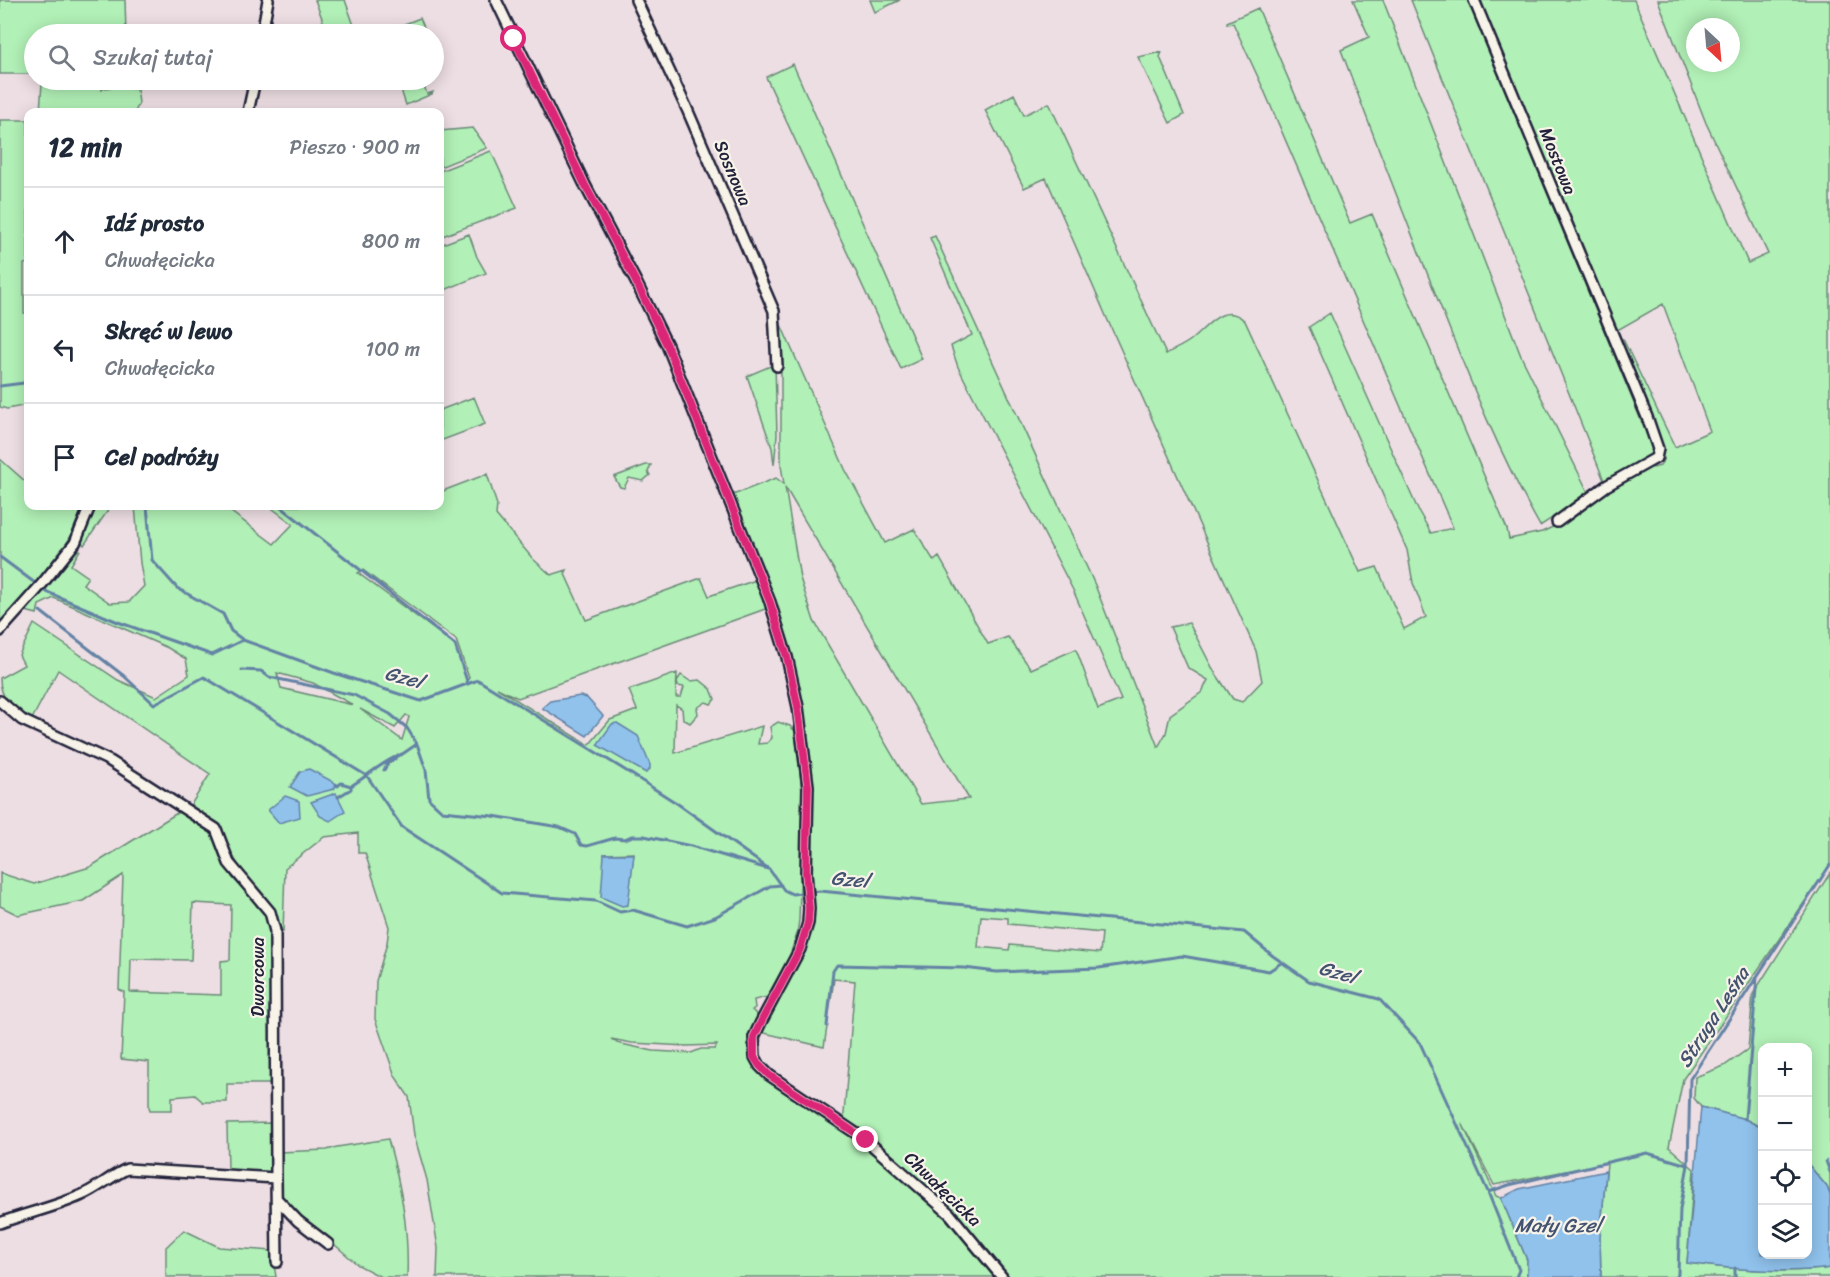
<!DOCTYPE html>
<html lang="pl">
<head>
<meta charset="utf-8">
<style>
	:root { --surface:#fff; --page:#f6f6f7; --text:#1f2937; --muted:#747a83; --line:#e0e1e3 }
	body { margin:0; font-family:Sriracha,sans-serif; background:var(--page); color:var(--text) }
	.controls { position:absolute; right:18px; bottom:18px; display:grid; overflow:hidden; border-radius:12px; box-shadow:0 3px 15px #0003 }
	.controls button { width:54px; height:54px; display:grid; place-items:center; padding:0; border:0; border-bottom:2px solid var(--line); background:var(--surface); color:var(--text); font:30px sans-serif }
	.compass { position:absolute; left:1686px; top:18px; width:54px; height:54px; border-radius:50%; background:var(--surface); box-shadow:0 3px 15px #0003; rotate:154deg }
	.stop { position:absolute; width:18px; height:18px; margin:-14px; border:4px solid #db2777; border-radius:50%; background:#fff }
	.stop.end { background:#db2777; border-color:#fff; box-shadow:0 2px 6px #0008 }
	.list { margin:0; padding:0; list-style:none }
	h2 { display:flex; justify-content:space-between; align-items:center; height:78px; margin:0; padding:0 24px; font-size:26px }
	h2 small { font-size:20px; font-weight:400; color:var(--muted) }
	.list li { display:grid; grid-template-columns:39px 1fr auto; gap:18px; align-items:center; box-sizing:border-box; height:108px; padding:0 24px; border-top:2px solid var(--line) }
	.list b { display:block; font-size:22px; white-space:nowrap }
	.list p { margin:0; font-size:20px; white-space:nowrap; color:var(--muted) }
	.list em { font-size:20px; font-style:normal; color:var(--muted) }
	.icon { flex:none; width:33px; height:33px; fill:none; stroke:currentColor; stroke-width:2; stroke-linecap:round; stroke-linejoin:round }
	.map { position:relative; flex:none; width:1830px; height:1277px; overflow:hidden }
	.search { position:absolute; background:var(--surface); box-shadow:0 3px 15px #0003; left:24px; top:24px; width:420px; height:66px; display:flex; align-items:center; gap:15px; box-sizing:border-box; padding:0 21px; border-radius:33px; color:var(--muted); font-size:22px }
	.panel { position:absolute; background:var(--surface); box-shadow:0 3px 15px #0003; left:24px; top:108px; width:420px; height:402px; border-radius:12px }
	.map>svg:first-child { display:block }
</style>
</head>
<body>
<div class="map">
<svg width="1830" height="1277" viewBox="0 0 1830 1277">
	<rect width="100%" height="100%" fill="#eddee3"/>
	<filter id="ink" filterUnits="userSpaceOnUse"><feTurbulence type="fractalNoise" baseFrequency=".0167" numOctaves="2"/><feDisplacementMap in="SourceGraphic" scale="12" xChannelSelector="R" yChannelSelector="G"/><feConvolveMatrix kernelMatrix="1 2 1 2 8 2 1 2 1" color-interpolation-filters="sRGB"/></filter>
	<g filter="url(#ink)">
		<!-- green -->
		<path fill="#b1f0b6" stroke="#6a8978" stroke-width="1.5" fill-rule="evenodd" d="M0,0H125L126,34H34V74H0Z
			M315,0H345L357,34H328Z
			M870,0H900L875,12Z
			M1353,0H1383L1521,356L1589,494L1540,526C1501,457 1471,384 1442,310C1407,224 1374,137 1341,50L1369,37Z
			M1411,0H1468L1654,452L1605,483Z
			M1478,0H1634L1748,263L1768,254L1706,123L1658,0H1830V865L1683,1079L1669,1147L1694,1169L1687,1263C1731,1269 1787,1274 1830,1268V1277H1601L1600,1238L1607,1163L1494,1185L1462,1123L1496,1196L1501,1198L1527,1260V1277H437L438,1248L427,1180L414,1135L409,1097L395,1076L375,1019L376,981L387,943L389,927L365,853H358V833L324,837L285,868L283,933L273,912L256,887L242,872L216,824L199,814L190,806L210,774L58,670L32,719C14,707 0,702 0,678L24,665L19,655L34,624L118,680L156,697L189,675L186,659L168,648L54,598L39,605L37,614L22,610L74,549L80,550L71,565L88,577L83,584L110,603L129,602L144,586L140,563L135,506H223L274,544L293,524L269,506H440V492L487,474L497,505L496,515L533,559L551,575L567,570L565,574L586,620L701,578L709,596L756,580L768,608L518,698L497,688L589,745L610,720L637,710L629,690L677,673L676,697H681L684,687L678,686L677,681L681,675L690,681L700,680L711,689L715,699L711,704L706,702L697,708L698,714L690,723L683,719L682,709L676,705L675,753L762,726L758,744L767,743L772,738L770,727L778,722L790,726L795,731L803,800L799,920L797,934L790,955L767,997L754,1000L755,1008L752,1010L758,1016L750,1044L753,1059L843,1126L855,981L834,979L824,1047L756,1031L798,964L809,929L808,884L812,795L790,649H787L781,627L733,495L776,478L784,484L781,465V366L778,318L845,469L885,543L914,529L934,561L939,557L988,644L1008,637L1031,669L1076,649L1098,709L1121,700L1073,590L958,367L951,346L972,335L930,238L935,236L1095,585L1158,747L1166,733L1170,715L1202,692L1208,680L1188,668L1170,627L1189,623L1214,671L1233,699L1242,702L1262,681L1256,651L1109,323L1046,178L1024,188L985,110L1014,94L1024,115L1049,103L1166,354C1175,349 1185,345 1192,339C1208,326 1224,301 1245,321L1360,572L1377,567L1404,629L1426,617L1413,583L1407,550L1309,327L1330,313L1419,512L1431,533L1453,528L1263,88L1233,23L1227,24V22L1258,8L1350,223L1372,214L1507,529L1509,539L1542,532L1559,524L1594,496L1651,465L1653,468L1660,466L1664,458L1658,455L1619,339H1623L1675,447L1710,431L1663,304L1614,332ZM1695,27H1731V63H1695ZM785,487L969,799L921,804L814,621L800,578ZM363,570L456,640L469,678L467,681L455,645L358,573ZM277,673L313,683L353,705L281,688ZM360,709L395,728L406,715L409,717L402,740ZM634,853L627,905L604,854ZM981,916L1008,918V924L1102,933L1100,953L1010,945L1009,950L978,947ZM611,1039L632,1043L686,1046L717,1045L715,1049H701L691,1053L653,1051L617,1043Z
			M420,18L427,34H379Z
			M1162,52L1160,57L1184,115L1170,123L1138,57Z
			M793,64L922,359L901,369L766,77Z
			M101,82L102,90L104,88L122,86L137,89L139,103L135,112H40L42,83Z
			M423,83L427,94L433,92L432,94L406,105L402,93L403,90Z
			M0,120H28V263L24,264V313H28V405L7,409L0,407Z
			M473,128L487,148L440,167V131Z
			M491,151L517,208L440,237V171Z
			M469,234L477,257L486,273L440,292V245Z
			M775,364L777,435L774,465L772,448L747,376Z
			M474,397L485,424L440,441V410Z
			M0,459L26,482L28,481V506H83L70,538L50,570L0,626Z
			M646,465H651L648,472L650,475L643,481L629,478L624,488L620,487L614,477Z
			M93,506H111L84,545L79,539Z
			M182,810L210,828L218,842L232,877L265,913L272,940L271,977L272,1084H227V1102H203L195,1095L172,1097V1110H150L149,1107V1062L121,1059L124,992L119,990L123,875L83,901L18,915L0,906V873L34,884L90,867ZM193,903L231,905L230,960L221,961V995L130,992L131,959L191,960Z
			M1830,873V1195L1827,1187L1808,1164V1048H1762V1128L1745,1119L1701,1107L1694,1098L1695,1077L1724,1066L1748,1049L1753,994Z
			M272,1123L273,1169L270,1173L252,1174L228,1170L227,1124Z
			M388,1139C401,1186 409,1228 407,1277H381L358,1265L281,1198L279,1152L327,1150L337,1147Z
			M184,1230L219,1247L272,1251L276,1277H166V1247Z"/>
		<!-- water -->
		<path fill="#90c2ec" stroke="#6482a5" stroke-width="1.5" d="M580,696L587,698L603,716L587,736L542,708L550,701Z
			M617,723L638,736L650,765V769L646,773L597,745L612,724Z
			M309,769L337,784L334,789L307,796L290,787L300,772Z
			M336,793L345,811L330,821L320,816L311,802Z
			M285,796L299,801L300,817L279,823L268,810Z
			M604,854H634L628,905L622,906L601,897Z
			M1701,1107L1745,1119L1762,1128V1254H1808V1164L1827,1187L1830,1195V1268C1788,1274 1729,1269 1687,1263Z
			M1606,1171L1600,1238L1601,1277H1527V1260L1501,1198L1519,1189Z"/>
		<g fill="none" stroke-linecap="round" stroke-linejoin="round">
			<!-- stream -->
			<path stroke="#6482a5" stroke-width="3" d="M0,386L24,383L28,375
				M147,506L152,560L177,588L223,614L231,631L243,640L334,673L421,701L478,680L628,772L678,804L769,869L784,890L792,894L820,891L1244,932L1273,956L1309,981L1379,999L1420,1043L1488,1192L1519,1270L1516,1277
				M280,506L455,645L468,684
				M0,557L47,592L118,622L212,655L243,640
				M40,611L124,676L154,704L204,677L367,776L402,827L502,893L596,901L620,912L633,910L687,926L715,917L770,886L781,885
				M242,670L261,671L269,677L354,695L390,714L407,728L417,744L426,770L429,799L442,811L493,816L559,827L575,834L581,845L587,846L615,838L625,839L632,836H644L691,846L768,869
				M401,755L417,744
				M384,770L388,763L395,759
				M336,785L338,786L341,783L351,786C369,775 383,761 402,754
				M338,797L351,789V786
				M827,1026L833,971L837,965L964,968L997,972L1099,968L1182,956L1269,971L1281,963
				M1745,1119L1757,977
				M1826,1161L1830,1172
				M1488,1192L1509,1185L1647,1153L1688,1165
				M1677,1277L1678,1274L1680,1209L1688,1165L1690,1079L1830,865
				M1735,1277V1268"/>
			<defs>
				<path id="minor" d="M496,0L585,185L635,280L667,345L770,602L787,657L798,707L808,786L806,873L809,908L808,923L800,949L761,1022L754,1037L755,1057L760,1066L769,1075L866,1140L950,1214L1002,1277
					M636,0L687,109L774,311L777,366
					M1474,0L1647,417L1658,449L1656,458L1606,486L1557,522
					M262,34L268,0
					M248,112L255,80
					M0,631L42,584L75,543L90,506
					M0,701L22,720L110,761L216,829L229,863L270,912L275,931L276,1178L127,1169C111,1176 98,1188 82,1195C56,1207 27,1213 0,1223
					M276,1178L277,1262
					M277,1199L298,1221L328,1244"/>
			</defs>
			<!-- minor casing -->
			<use href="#minor" stroke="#22223b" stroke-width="14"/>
			<!-- minor -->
			<use href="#minor" stroke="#f7f3e8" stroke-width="9"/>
		</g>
	</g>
	<g fill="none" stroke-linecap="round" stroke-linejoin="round" filter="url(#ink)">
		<!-- route -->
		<path stroke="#db2777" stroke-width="8" d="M514,39L585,185L635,280L667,345L770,602L787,657L798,707L808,786L806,873L809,908L808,923L800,949L761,1022L754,1037V1057L760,1066L769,1075L866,1140"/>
	</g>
	<g text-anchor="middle" stroke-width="4.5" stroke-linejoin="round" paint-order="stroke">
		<!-- street labels -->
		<g font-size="18" fill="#22223b" stroke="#f7f3e8">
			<text transform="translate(1558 161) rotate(68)" y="6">Mostowa</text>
			<text transform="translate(733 173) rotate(67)" y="6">Sosnowa</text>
			<text transform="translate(258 977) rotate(-90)" y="6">Dworcowa</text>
			<text transform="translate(943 1189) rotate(44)" y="6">Chwałęcicka</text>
		</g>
		<!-- water labels -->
		<g font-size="20" font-style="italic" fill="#435270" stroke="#f7f3e8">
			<text transform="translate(404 677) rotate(15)" y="7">Gzel</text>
			<text transform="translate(850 879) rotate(5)" y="7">Gzel</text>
			<text transform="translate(1338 972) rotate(16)" y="7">Gzel</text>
			<text transform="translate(1713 1017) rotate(-57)" y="7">Struga Leśna</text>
			<text x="1558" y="1232">Mały Gzel</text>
		</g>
	</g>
</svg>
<div class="controls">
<button>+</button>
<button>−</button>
<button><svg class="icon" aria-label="locate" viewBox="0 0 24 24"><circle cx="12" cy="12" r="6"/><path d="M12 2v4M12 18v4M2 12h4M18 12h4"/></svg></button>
<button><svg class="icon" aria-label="layers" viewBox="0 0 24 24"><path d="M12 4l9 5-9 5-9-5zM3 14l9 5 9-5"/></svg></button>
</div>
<svg class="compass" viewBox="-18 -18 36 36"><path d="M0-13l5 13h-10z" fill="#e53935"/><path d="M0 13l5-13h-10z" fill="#747a83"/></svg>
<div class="stop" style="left:514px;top:39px"></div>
<div class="stop end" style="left:866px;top:1140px"></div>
<div class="search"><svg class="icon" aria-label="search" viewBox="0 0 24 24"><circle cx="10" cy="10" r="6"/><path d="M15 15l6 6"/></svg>Szukaj tutaj</div>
<section class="panel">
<h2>12 min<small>Pieszo · 900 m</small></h2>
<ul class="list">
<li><svg class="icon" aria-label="ahead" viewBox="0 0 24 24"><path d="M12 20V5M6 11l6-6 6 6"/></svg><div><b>Idź prosto</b><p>Chwałęcicka</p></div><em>800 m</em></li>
<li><svg class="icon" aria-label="left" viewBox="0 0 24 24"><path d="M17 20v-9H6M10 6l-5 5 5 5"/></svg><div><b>Skręć w lewo</b><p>Chwałęcicka</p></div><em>100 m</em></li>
<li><svg class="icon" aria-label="arrive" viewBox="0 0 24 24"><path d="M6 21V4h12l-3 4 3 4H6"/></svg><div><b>Cel podróży</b></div></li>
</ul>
</section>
</div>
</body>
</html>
